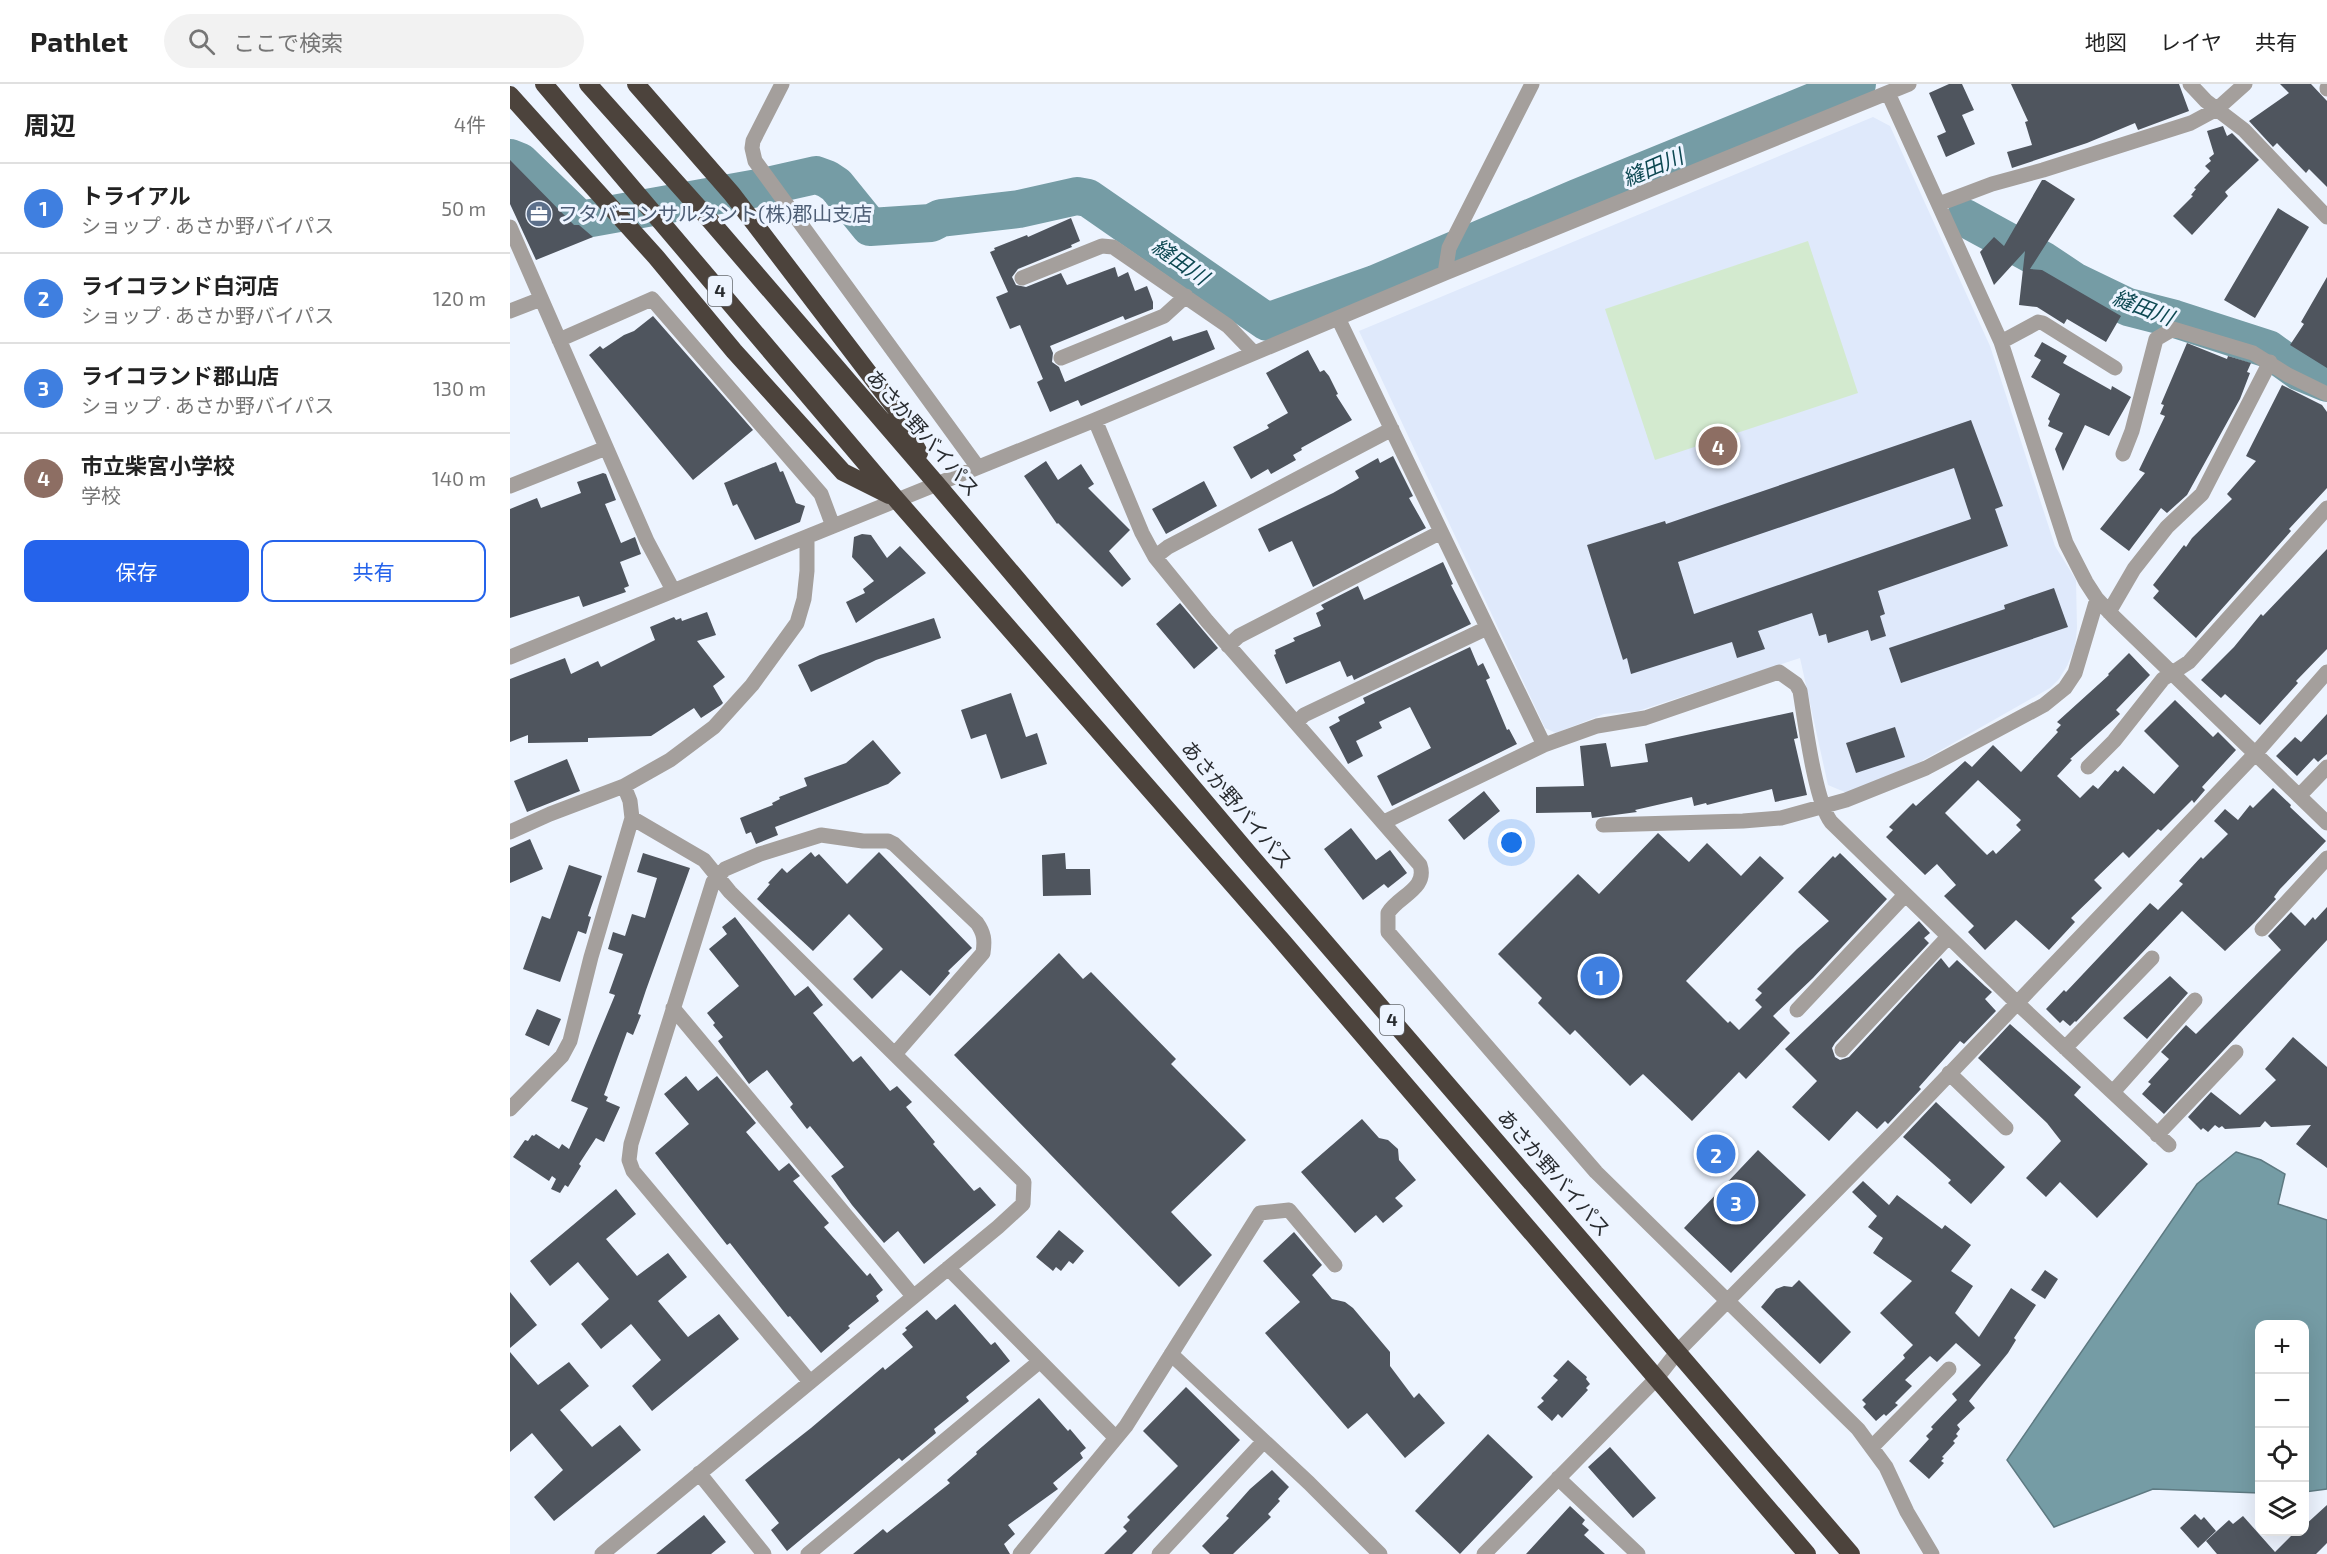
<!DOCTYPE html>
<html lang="ja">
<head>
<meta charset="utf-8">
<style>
	:root { --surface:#fff; --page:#f2f2f2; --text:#222; --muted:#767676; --line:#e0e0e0; --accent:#2563eb }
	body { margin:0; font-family:"Exo 2","Noto Sans JP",sans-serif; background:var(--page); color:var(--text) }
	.controls { position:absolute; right:18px; bottom:18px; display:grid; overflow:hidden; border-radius:12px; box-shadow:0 6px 24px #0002 }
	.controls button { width:54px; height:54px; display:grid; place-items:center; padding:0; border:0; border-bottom:2px solid var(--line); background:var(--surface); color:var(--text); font:30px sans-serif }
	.you { position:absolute; left:1002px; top:759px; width:21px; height:21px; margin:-15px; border:4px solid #fff; border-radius:50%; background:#1a73e8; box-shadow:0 0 0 9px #1a73e833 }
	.badge { display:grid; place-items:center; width:39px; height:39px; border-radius:50%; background:var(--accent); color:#fff; font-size:20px; font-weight:700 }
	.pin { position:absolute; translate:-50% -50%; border:3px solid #fff; box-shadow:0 2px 6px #0006 }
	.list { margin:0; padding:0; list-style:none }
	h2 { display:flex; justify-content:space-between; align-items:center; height:78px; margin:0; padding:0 24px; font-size:26px }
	h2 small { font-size:20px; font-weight:400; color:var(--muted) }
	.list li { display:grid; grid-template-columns:39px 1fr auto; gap:18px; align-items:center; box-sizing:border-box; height:90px; padding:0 24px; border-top:2px solid var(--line) }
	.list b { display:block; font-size:22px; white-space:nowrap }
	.list p { margin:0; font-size:20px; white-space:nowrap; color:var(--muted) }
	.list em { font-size:20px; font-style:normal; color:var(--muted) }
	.actions { display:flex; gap:12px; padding:18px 24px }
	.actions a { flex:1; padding:14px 0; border:2px solid var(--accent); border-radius:12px; text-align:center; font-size:21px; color:var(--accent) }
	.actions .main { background:var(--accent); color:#fff }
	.icon { flex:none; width:33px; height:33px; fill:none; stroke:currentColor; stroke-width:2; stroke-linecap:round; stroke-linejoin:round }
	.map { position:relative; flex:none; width:1817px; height:1470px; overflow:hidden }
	header { display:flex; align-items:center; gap:36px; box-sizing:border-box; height:84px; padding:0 30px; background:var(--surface); border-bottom:2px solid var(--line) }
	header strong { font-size:28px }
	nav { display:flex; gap:33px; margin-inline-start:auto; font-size:21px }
	.search { width:420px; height:54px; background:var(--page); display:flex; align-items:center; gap:15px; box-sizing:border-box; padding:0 21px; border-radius:33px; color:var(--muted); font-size:22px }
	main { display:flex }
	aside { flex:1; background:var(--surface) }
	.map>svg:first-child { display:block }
</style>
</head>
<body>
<header>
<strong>Pathlet</strong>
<div class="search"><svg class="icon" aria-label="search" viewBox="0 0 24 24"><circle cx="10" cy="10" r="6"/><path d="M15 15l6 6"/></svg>ここで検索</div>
<nav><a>地図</a><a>レイヤ</a><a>共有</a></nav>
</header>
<main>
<aside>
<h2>周辺<small>4件</small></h2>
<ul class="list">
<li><span class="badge" style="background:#3f7fe0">1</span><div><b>トライアル</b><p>ショップ · あさか野バイパス</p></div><em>50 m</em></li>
<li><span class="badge" style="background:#3f7fe0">2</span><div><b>ライコランド白河店</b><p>ショップ · あさか野バイパス</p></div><em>120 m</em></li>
<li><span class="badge" style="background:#3f7fe0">3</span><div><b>ライコランド郡山店</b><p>ショップ · あさか野バイパス</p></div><em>130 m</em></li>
<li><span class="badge" style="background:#8d6e63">4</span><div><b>市立柴宮小学校</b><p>学校</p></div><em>140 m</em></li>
</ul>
<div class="actions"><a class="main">保存</a><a>共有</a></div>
</aside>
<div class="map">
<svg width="1817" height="1470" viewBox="0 0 1817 1470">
	<rect width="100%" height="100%" fill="#edf4ff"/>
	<!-- built -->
	<path fill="#dfe9fb" d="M1363,33L1380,42L1480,262L1545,462L1566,496L1567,544L1565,563L1557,582L1549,595L1540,604L1410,678L1337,709L1318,701L1290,574L1128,627L1094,630L1046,649L1035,644L849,247Z"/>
	<!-- green -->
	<path fill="#d3eacf" d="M1298,157L1348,309L1145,376L1095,225Z"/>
	<!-- water -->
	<path fill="#759ca5" stroke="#5e7a82" stroke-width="1.5" d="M1726,1068L1751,1076L1775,1090L1768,1120L1817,1136V1405L1795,1408L1794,1240H1750L1749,1409L1643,1405L1544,1443L1497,1376L1687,1100Z"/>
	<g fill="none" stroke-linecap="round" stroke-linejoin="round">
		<!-- river -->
		<path stroke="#759ca5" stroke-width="38" d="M0,74L10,78L70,136L248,104L306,91L317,95L326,101L360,143L421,139L431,134L509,125L567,112L578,114L757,238L865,200L1067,114L1347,0
			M1455,134L1534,177L1564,197L1618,223L1665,235L1758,265L1790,288L1817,299"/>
	</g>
	<!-- building -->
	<path fill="#4f555e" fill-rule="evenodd" d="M1439,0H1452L1464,26L1452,31L1465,60L1436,73L1427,52L1436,48L1419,9Z
		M1501,0H1669L1679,27L1628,46L1625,39L1577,59L1502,84L1497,68L1522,61L1515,38L1518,37Z
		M1770,0H1801L1817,17V103L1799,85L1796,89L1767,59L1763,63L1739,37L1779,9Z
		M1713,42L1717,52L1722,49L1749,76L1715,108L1718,112L1682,151L1663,132L1683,112L1681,111L1686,105L1684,104L1700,87L1695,82L1701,77L1699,74L1704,70L1697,47Z
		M0,76L64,141H69L83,153L26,176L0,120Z
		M1532,96H1535L1565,115L1520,185L1532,186L1611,232L1596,258L1557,235L1554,240L1527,223L1509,221L1515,167L1484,201L1470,168L1484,153L1494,162Z
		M1768,124L1799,143L1745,234L1714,216Z
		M561,134L570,157L561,161L562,163L508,185L502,193L506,201L516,203L551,189L557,201L605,183L608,193L618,188L625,207L637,202L643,218V225L615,236L613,232L540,262L543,269L542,278L549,283L555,298L661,252L663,257L697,246L705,265L571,322L568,316L540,328L527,298L533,295L510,241L500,245L486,213L498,208L480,168L485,166L484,164L517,151L518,153Z
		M1817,193V284L1780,261L1794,240L1791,238Z
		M143,232L243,346L183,396L79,271L90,262L93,265L114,251L124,247Z
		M1532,258L1557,272L1553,279L1601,306L1602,302L1621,313L1599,352L1575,341L1553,387L1545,365L1553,349L1538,342L1540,337L1538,335L1550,310L1521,293L1531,276L1524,272Z
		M1677,259L1717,275L1718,272L1741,279L1737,288L1740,289L1730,315L1677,411L1657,429L1651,424L1619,467L1590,445L1635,389L1629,386L1655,332L1650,330L1654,321L1651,320Z
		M798,266L810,288L814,286L819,292L828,310L826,311L842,336L791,364L792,366L783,371L786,376L761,390L758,385L741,395L723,363L759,344L757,341L778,329L756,289Z
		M1772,301L1812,321L1817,328V404L1779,445L1781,447L1686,554L1643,514L1649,507L1643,501L1674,461L1676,463L1682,454L1722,415L1717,410L1746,377L1736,372Z
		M1461,336L1493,422L1485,425L1498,462L1368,507L1375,530L1370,532L1376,552L1361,557L1358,546L1318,559L1316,550L1309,552L1302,529L1248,547L1255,565L1227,574L1222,558L1121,590L1117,574L1113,576L1077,461L1155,437L1156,440ZM1444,384L1461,435L1184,530L1168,478Z
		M883,372L903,412L899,414L916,444L803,503L782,457L759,468L748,445L823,409L849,394L845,387L868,374L870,379Z
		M536,377L548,396L571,380L584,400L578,404L620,446L599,467L621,495L612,503L548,439L547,440L514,392Z
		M266,378L270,388L273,387L286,419L295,422L290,438L245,456L227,420L223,422L214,399Z
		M93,389L96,390L106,416L95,420L111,459L125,453L131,470L110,478L119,502L114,504L116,508L73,523L69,512L0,534V425L27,414L31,424L71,409L67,398Z
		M694,397L707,422L656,450L642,425Z
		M352,450L361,451L377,474L390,462L416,489L346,539L336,518L355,509L353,505L364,497L342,473L344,453Z
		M1817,465V565L1786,597L1788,599L1750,641L1715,610L1711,614L1691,596L1724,563L1751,530L1753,532Z
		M933,478L943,500L941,501L961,540L844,596L842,591L837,593L830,577L776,600L764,571L766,570L765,566L785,557L783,554L811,542L806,529L814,525L811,521L848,502L854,516Z
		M1544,504L1558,543L1391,599L1379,564L1495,525L1494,521Z
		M670,519L708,564L684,585L646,540Z
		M197,528L206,551L187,557L215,593L203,602L213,619L211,621L191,634L184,624L141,652L78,654V658L18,659V651L0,658V595L55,574L61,590L88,577L91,583L145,556L140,543L164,533L166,536L171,534L172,537Z
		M424,534L431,554L366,576L301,608L288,581L310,571Z
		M960,563L968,582L973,579L980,594L976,596L997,646L999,645L1007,660L882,722L867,692L921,664L900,623L869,638L872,644L846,657L853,672L838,680L819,643L830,637L828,633L855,619L853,614Z
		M1619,569L1640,591L1606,626L1610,630L1560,675L1562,676L1547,692L1570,714L1583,701L1588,705L1605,686L1608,688L1613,682L1644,710L1669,682L1634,647L1665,616L1703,653L1708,648L1726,666L1692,703L1695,706L1684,719L1682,716L1651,747L1648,745L1619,774L1613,768L1584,796L1592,804L1561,834L1565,838L1539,866L1506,836L1475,866L1458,848L1464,842L1434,812L1446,801L1427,780L1415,791L1376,753L1383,746L1379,743L1403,719L1406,722L1455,677L1462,683L1483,661L1511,688L1548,648L1546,646L1551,641L1547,638L1599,591L1598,590ZM1468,696L1511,736L1506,741L1511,746L1486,770L1483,766L1477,771L1435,729Z
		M501,609L516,653L527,649L537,680L491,695L476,650L461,655L451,626Z
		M1283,628L1288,654L1284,655L1297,711L1265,718L1262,705L1197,721L1196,719L1184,722L1182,713L1125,726L1127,728L1082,734L1081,728L1026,729V703L1074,702L1070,662L1096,659L1101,683L1138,678L1135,660Z
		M1817,630V670L1808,678L1804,674L1787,692L1766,672L1785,653L1791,658Z
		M1385,643L1395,673L1346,689L1336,659Z
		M363,656L391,689L378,700L265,743L268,751L246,760L241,748L236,750L230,734L263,721L262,719L270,715L269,713L297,702L294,694L336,679Z
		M57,675L70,707L17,728L4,697Z
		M1763,704L1781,721L1780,723L1816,757L1770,805L1764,813L1766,815L1745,838L1715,867L1672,827L1566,938L1565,937L1560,942L1553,936L1550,939L1536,925L1554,906L1556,908L1640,819L1648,826L1673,800L1669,797L1691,773L1693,775L1718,750L1704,737L1715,725L1728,736L1740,721L1743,724Z
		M974,707L990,727L954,756L938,736Z
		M841,744L866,776L880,766L897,789L878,804L874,800L853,816L814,765Z
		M1148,749L1179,778L1197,759L1231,792L1250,772L1274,794L1176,897L1218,939L1220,937L1229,946L1252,923L1245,916L1252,909L1247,905L1287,865L1319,837L1288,808L1323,772L1325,774L1330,769L1377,815L1303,894L1263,932L1280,949L1236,995L1229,988L1182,1037L1133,990L1120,1002L1065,946L1060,951L1028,919L1032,914L988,870L1068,790L1089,810Z
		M20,755L33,785L0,799V764Z
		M301,768L305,773L309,770L337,800L369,768L462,864L438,887L440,889L420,912L391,886L362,915L343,895L373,865L339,830L303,867L247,815L260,800L258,799L272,784L277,789Z
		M133,769L180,784L136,906L128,930L131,931L123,951L117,948L94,1011L98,1013L96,1017L110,1023L94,1058L86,1054L69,1080L71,1082L58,1103L55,1101L50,1109L41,1105L46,1095L42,1092L39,1097L3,1073L15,1056L18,1057L22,1051L24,1052L26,1050L49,1065L52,1060L59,1065L78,1024L61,1017L105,911L99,909L113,870L98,865L103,848L115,852L122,830L135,834L147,794L127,788Z
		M555,769L556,785H580L581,811L533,812L532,771Z
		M59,781L92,792L78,832L81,833L76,850L68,847L50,898L13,885L32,832L40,835Z
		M1817,823V856L1654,1030L1632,1010L1641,1000L1638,998L1659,975L1651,968L1676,941L1686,950L1771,866L1758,852L1781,828L1795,842L1803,833L1805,836Z
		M225,833L285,912L298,902L313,921L303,929L343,978L351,972L380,1007L387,1002L402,1018L396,1023L425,1058L423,1060L464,1107L470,1103L486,1121L414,1180L388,1147L374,1159L342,1121L321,1092L334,1083L300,1042L297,1045L280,1023L283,1020L257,986L239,1000L208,957L213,953L203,941L205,939L197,929L229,902L199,865L217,850L212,843Z
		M1409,837L1420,849L1414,854L1419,859L1325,959L1322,964L1325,973L1330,976L1339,973L1431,874L1439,884L1447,876L1475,902L1482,908L1475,915L1486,927L1454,960L1450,957L1409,1003L1411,1005L1378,1040L1375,1037L1367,1045L1347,1027L1319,1057L1282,1023L1307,997L1275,965Z
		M549,869L573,895L581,888L666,975L661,980L736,1056L661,1128L702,1171L669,1203L444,971Z
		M1660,892L1678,909L1637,955L1613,934Z
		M27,925L51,935L39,962L15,951Z
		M1500,940L1571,1003L1564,1011L1638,1080L1587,1134L1550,1098L1536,1113L1516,1094L1551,1057L1537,1039L1468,974Z
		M1783,953L1817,983V1084L1786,1060L1801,1041L1761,1043L1755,1037L1750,1043L1715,1045L1712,1042L1709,1044L1705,1041L1698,1048L1693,1044L1691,1046L1678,1033L1701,1008L1730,1031L1766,996L1755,985Z
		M176,992L188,1007L207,992L246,1039L236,1048L269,1087L279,1079L290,1092L283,1097L319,1139L314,1143L357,1192L360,1189L373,1206L366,1212L369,1217L338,1242L340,1244L311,1269L280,1232L278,1233L220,1159L217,1161L145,1069L179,1040L154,1010Z
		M1426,1018L1495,1083L1461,1120L1438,1099L1441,1096L1393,1053Z
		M852,1035L869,1054L878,1056L888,1065L889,1076L906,1096L885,1114L893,1122L873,1139L866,1131L845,1149L791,1088Z
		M1248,1066L1296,1111L1221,1189L1174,1144Z
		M1353,1097L1379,1121L1387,1111L1432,1145L1435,1141L1461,1161L1441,1187L1463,1202L1445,1229L1469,1253L1501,1204L1526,1221L1504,1254L1506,1256L1498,1269L1459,1317L1465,1324L1447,1341L1450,1345L1446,1350L1448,1352L1443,1357L1445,1359L1432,1373L1434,1374L1431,1377L1434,1379L1419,1395L1399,1377L1419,1355L1416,1352L1423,1345L1421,1343L1447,1316L1442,1310L1471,1281L1446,1259L1427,1278L1420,1272L1395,1296L1402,1302L1385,1319L1388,1321L1376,1332L1374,1330L1366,1337L1353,1323L1356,1320L1352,1316L1395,1274L1393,1271L1403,1261L1370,1229L1402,1197L1363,1169L1373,1154L1358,1143L1367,1132L1342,1108Z
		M106,1105L126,1130L96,1155L127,1192L158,1169L177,1193L148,1217L178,1253L209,1230L229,1255L142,1327L122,1302L151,1276L121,1240L91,1265L71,1240L99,1215L68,1178L40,1202L20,1177Z
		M549,1146L574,1167L563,1180L559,1177L551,1187L546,1183L543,1187L526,1173Z
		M784,1148L812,1181L802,1191L822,1215L835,1218L843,1224L880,1268V1282L904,1314L909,1309L935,1339L895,1374L857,1329L838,1345L755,1249L790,1218L753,1177Z
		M1535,1186L1548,1195L1535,1215L1521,1206Z
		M1289,1196L1341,1248L1310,1280L1251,1223L1266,1205L1274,1202L1282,1203Z
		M0,1208L27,1241L0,1264Z
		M445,1220L481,1261L485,1258L500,1277L456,1313L459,1317L424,1345L426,1349L392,1377L389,1374L277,1467L261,1446L269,1439L235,1396L301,1344L373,1283L375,1286L403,1263L392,1250L397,1246L395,1244L417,1226L426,1236Z
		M0,1268L28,1301L59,1278L79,1302L50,1326L82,1363L110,1341L131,1366L44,1437L24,1413L53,1386L22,1349L0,1368Z
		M1058,1276L1077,1293L1076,1295L1080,1300L1076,1304L1078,1306L1052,1334L1048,1330L1042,1337L1027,1323L1034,1317L1031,1314L1048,1296L1043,1292Z
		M676,1303L730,1356L622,1470H594L617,1447L613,1443L620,1436L617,1433L668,1382L633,1347Z
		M529,1314L558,1347L560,1345L576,1364L570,1369L573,1374L543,1399L548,1405L498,1441L505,1450L494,1460L500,1470H343L373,1445L377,1449L440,1399L437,1396L467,1370L466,1368Z
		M978,1350L1023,1393L950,1470L905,1427Z
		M1100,1363L1146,1414L1123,1434L1078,1383Z
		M762,1386L779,1403L768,1415L770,1417L758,1430L761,1433L723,1470H700L692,1462L719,1434L716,1432L740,1405Z
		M1817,1421V1459L1806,1470H1707L1696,1457L1719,1436L1723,1440L1733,1432L1765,1468L1783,1450L1785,1452L1789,1448H1794V1442Z
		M1060,1422L1075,1436L1072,1440L1079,1446L1074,1451L1095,1470H1016Z
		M1685,1430L1691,1436L1694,1433L1706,1447L1688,1464L1670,1444Z
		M194,1431L216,1458L201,1470H146Z"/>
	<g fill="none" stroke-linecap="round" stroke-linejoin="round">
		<!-- minor -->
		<path stroke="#a49f9c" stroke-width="15" d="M272,0L243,57L242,64L245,77L467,382
			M1680,0L1696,17L1734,46L1817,133
			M1817,5V4
			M1378,9L1491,258L1556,459L1576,498L1587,515L1604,533L1817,739
			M1429,120L1482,100L1533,86L1681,39L1707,25L1735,0
			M0,143L137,457L163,506
			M935,189L939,164L1022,0
			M512,194L592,162L603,163L718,242L744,269
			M0,227L31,215
			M828,234L1034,661
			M49,256L142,215L311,410L323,442
			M1491,258L1528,238L1533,239L1605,284
			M551,274L654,232L676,212
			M585,336L632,449L645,473L697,537L910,781C918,805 888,812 878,829V848L1086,1088L1348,1345L1376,1383L1397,1428L1422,1470
			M1613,370L1622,347L1646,255L1663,245L1743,269L1778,291L1817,310
			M0,402L96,364
			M645,473L658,463L882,345
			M1599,528L1624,485L1657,443L1692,410L1760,278
			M718,562L729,552L931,448
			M0,573L585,336L935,189L1399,0
			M786,639L794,631L977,544
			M1578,683L1604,657L1653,595L1679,578L1817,424
			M1789,712L1817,683
			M874,738L1034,661L1087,642L1135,634L1269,588L1286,600L1290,607C1295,637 1305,717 1321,738L1506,918L1659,1061
			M1093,741L1233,737L1271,734L1336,716L1416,684L1534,621L1555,604L1565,589L1587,515
			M0,748L40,730L114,702L160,676L204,643L242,601L287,539L294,515L297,487V453
			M1752,845L1817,774
			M163,924L403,1212
			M1287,926L1395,811
			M1555,964L1642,874
			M1332,966L1438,853
			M1439,989L1496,1044
			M1603,1008L1685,916
			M0,1025L52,972L60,957L81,873L122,734L120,717L114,702
			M1647,1051L1726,968
			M438,1184L606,1354
			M661,1270L799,1399L870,1470
			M300,1298L123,1087L119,1076L121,1060L203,798L215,785L250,770L311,751L353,757H378L384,760L467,839C474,849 475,856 473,869L385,970
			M1362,1363L1439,1285
			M189,1389L254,1470
			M1048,1394L1128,1470
			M92,1470L488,1143L513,1120L514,1098L220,808L194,776L122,734
			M298,1470L529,1278
			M510,1470L616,1342L750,1129L779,1126L825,1181
			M649,1470L754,1357
			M974,1470L1146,1295L1168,1267L1383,1049L1745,670L1817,588"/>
		<!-- highway -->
		<path stroke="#4c433c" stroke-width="18" d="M34,0L386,415L773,858L1297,1470
			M78,0L198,134L425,398L739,770L1341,1470
			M126,0L222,110L386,325L409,369
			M0,11L146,173L224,267L333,388L379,411"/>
	</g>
	<!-- icons -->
	<defs>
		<symbol id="office-disc" viewBox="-11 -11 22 22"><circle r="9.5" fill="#5c6f8a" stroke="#edf4ff"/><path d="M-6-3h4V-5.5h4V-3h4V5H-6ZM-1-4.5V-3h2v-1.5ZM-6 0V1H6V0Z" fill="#fff"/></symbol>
	</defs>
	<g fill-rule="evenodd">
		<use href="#office-disc" x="14" y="115" width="30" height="30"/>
	</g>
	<g text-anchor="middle" stroke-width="6" stroke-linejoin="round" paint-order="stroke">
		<!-- shield labels -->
		<g fill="#edf4ff" stroke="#64686e" stroke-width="1.5">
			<rect x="198" y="192" width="24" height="30" rx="4.5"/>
			<rect x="870" y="921" width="24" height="30" rx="4.5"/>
		</g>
		<g font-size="18" font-weight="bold" fill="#292c30">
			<text x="210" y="213">4</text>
			<text x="882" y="942">4</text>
		</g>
		<!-- service labels -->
		<g font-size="20" fill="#4e5e75" stroke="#edf4ff" text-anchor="start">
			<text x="48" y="137">フタバコンサルタント(株)郡山支店</text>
		</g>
		<!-- street labels -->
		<g font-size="20" fill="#292c30" stroke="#edf4ff">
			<text transform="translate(413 349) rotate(49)" y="7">あさか野バイパス</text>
			<text transform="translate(727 721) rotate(50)" y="7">あさか野バイパス</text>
			<text transform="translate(1044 1089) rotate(49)" y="7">あさか野バイパス</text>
		</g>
		<!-- water labels -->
		<g font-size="21" font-style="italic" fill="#0d4852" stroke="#edf4ff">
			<text transform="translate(1143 84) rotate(-23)" y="7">縫田川</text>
			<text transform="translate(670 178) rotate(35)" y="7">縫田川</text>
			<text transform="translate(1633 224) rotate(21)" y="7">縫田川</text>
		</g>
	</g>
</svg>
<div class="controls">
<button>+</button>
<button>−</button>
<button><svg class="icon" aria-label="locate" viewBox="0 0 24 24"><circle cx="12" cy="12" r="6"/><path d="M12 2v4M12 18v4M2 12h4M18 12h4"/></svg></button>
<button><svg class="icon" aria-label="layers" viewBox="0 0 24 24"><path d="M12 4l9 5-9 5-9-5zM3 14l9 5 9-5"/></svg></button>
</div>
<div class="you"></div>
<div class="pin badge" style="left:1090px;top:892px;background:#3f7fe0">1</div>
<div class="pin badge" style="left:1206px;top:1070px;background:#3f7fe0">2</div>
<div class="pin badge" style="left:1226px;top:1118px;background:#3f7fe0">3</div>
<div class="pin badge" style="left:1208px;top:362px;background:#8d6e63">4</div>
</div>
</main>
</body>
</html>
